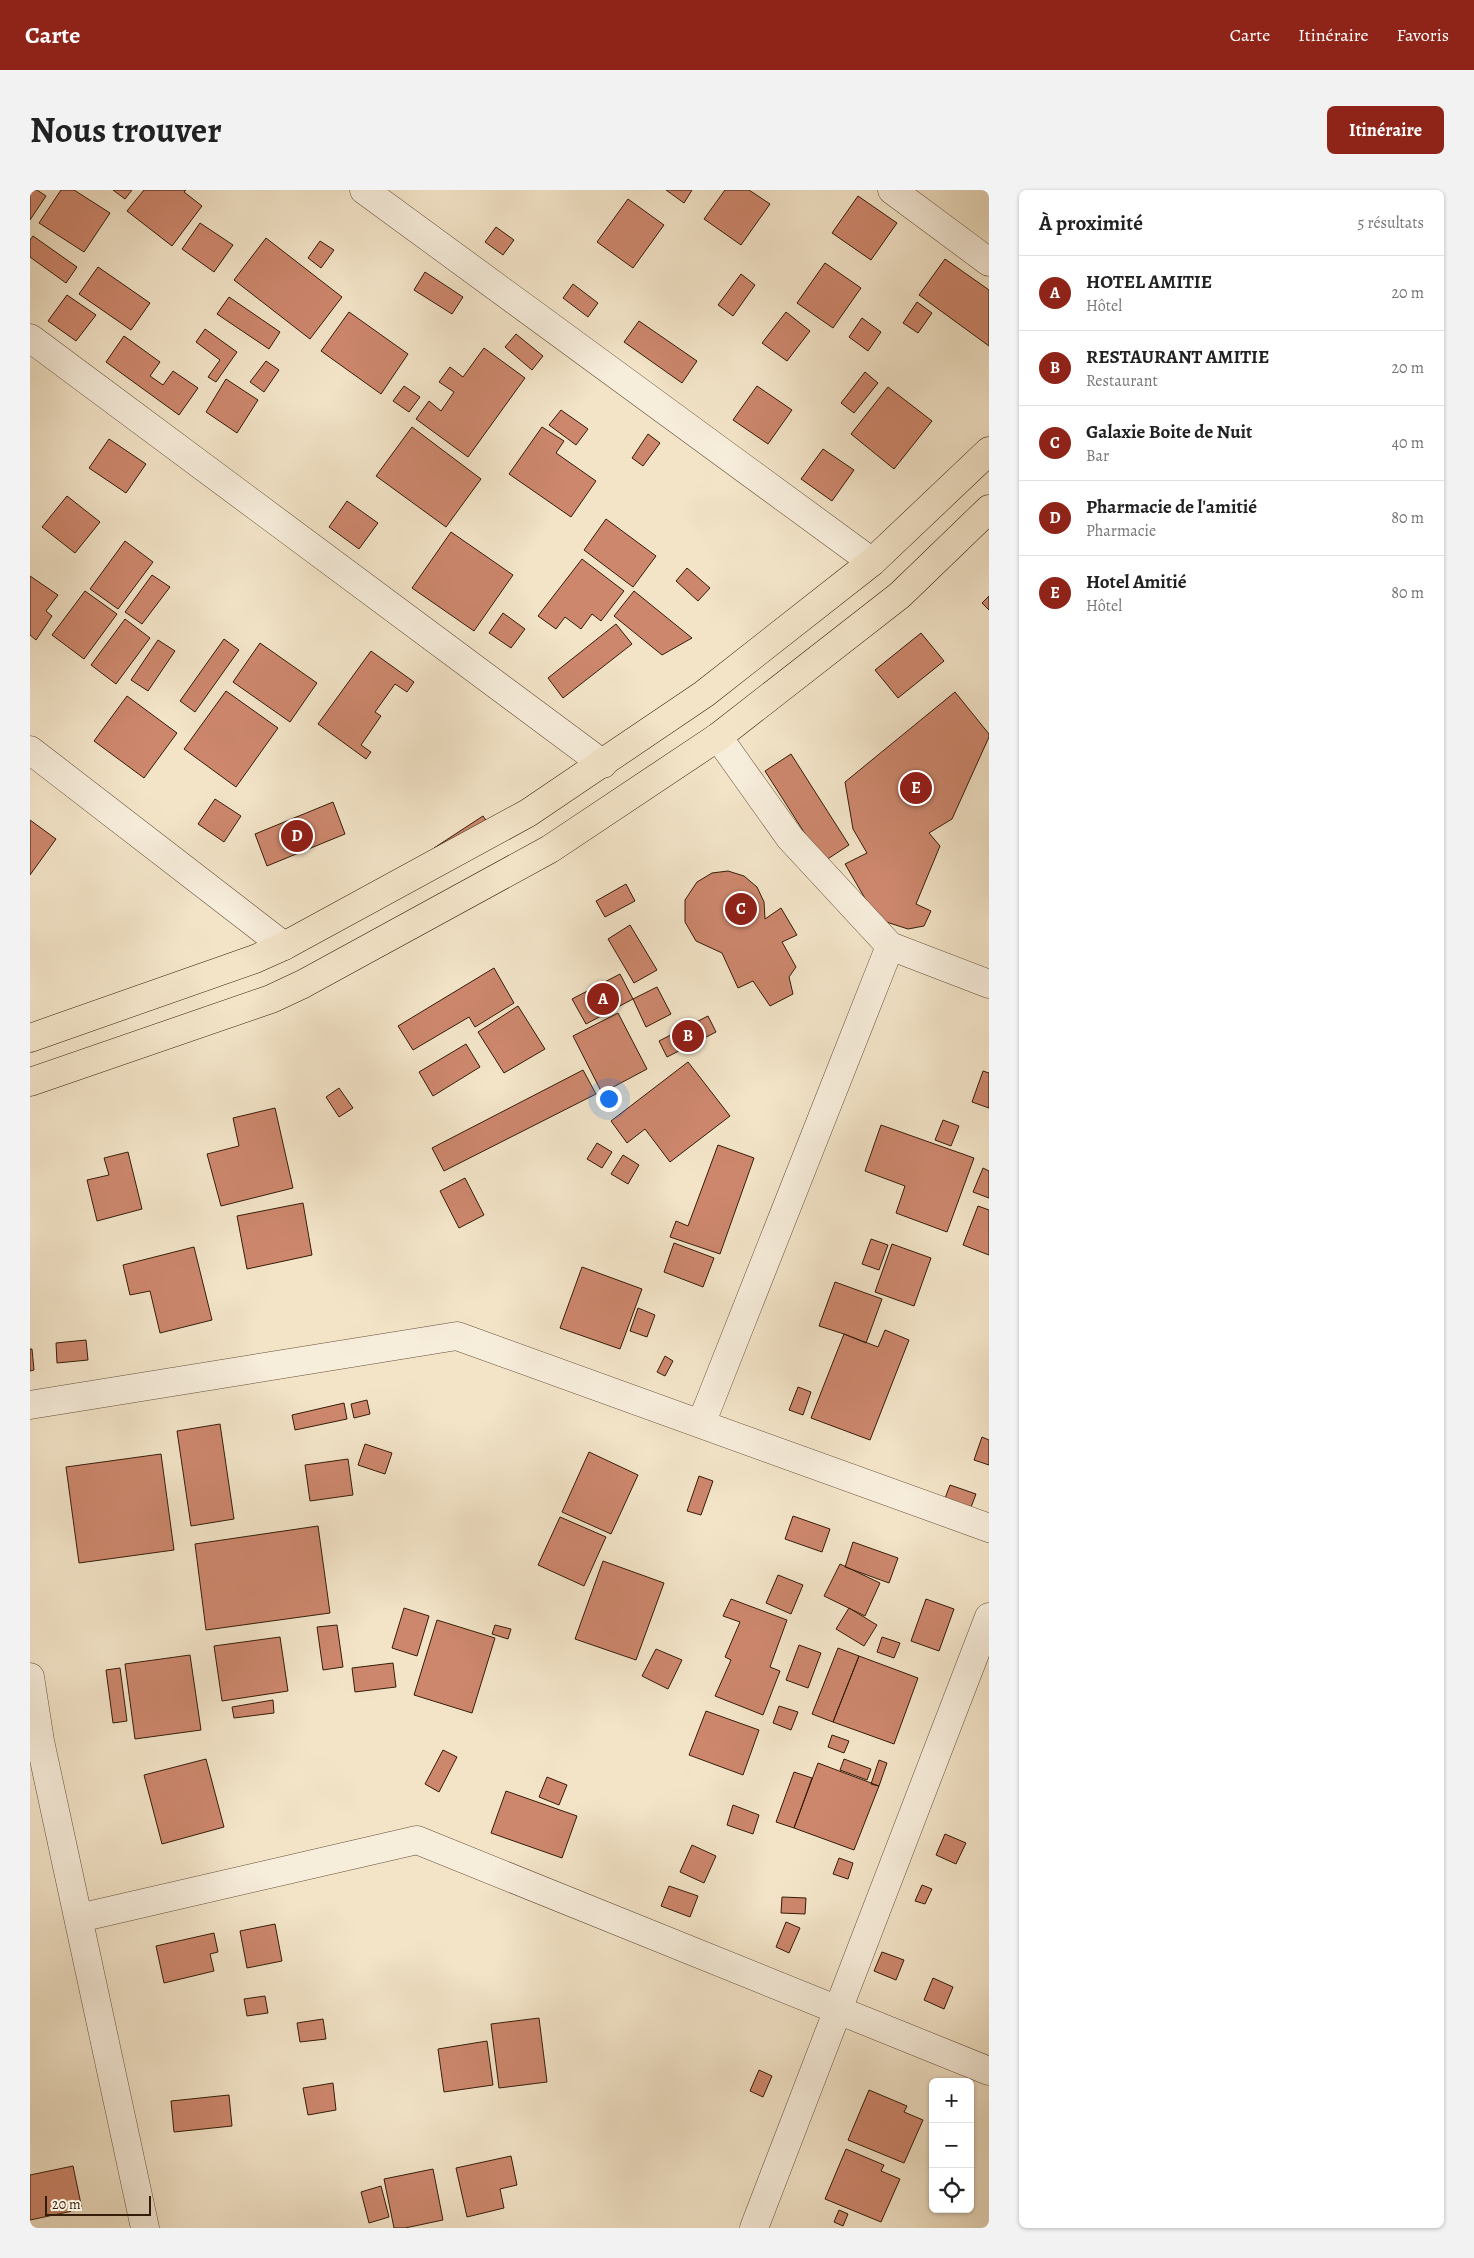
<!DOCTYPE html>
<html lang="fr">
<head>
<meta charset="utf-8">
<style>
	:root { --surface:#fff; --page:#f2f2f2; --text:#222; --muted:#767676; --line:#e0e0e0; --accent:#8f2418 }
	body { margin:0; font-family:Alegreya,serif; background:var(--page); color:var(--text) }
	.controls { position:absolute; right:15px; bottom:15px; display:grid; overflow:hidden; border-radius:8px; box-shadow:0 1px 4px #0004 }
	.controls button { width:45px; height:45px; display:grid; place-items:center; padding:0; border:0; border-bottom:1px solid var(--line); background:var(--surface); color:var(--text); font:25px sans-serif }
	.scale { position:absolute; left:15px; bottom:12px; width:106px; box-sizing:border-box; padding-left:5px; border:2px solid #351c08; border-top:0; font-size:14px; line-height:18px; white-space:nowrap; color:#351c08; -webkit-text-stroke:4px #f7eddb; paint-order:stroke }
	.you { position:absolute; left:578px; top:908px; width:18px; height:18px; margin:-12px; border:4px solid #fff; border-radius:50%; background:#1a73e8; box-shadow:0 0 0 8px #1a73e833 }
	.badge { display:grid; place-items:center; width:32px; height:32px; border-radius:50%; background:var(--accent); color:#fff; font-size:16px; font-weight:700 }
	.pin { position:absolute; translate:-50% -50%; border:2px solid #fff; box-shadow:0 1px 5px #0006 }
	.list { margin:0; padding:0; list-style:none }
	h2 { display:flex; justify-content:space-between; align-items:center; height:65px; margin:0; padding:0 20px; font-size:21px }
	h2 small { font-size:16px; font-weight:400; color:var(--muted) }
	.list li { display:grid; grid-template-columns:32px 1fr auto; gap:15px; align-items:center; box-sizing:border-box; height:75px; padding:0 20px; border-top:1px solid var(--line) }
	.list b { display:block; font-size:19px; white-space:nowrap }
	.list p { margin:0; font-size:16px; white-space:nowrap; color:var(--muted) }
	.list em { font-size:16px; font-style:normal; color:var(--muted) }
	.icon { flex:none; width:28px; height:28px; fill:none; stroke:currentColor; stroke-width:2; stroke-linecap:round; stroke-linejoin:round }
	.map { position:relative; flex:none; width:959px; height:2038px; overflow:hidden; border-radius:8px }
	header { display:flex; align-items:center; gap:30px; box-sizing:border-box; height:70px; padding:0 25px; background:var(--accent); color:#fff }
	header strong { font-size:24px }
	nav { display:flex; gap:28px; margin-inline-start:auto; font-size:18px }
	.intro { display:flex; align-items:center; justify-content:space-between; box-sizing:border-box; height:120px; padding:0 30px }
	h1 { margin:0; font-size:35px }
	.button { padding:12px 22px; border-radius:8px; background:var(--accent); color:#fff; font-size:18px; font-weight:700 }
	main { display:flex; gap:30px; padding:0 30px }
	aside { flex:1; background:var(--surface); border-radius:8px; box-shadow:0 1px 4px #0004 }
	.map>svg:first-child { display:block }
</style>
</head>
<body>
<header>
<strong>Carte</strong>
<nav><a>Carte</a><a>Itinéraire</a><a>Favoris</a></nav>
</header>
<div class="intro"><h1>Nous trouver</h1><a class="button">Itinéraire</a></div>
<main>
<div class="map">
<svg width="959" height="2038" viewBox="0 0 959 2038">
	<rect width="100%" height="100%" fill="#f3e4c8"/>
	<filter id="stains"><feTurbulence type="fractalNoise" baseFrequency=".004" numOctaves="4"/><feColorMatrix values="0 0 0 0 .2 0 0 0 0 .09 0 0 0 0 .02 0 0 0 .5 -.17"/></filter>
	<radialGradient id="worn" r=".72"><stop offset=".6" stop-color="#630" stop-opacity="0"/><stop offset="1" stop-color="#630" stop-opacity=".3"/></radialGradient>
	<!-- building -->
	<path fill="#cd876d" stroke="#351c08" d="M0,0H7L16,6L0,30Z
		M31,0H44L80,23L54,62L9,33Z
		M83,0H102L95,9Z
		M114,0H156L154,2L172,16L142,56L97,21Z
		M636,0H662L654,13Z
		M695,0H719L740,14L711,55L674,29Z
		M828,6L867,33L841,70L802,43Z
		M598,9L634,35L603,78L567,52Z
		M170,33L203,55L184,82L152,59Z
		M466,37L484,50L473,65L455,52Z
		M3,46L47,77L36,93L0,67V50Z
		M236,48L312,107L280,149L204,90Z
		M290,51L304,60L291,78L278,68Z
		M915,69L959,100V156L889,105Z
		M795,73L831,98L803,138L767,113Z
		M68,77L120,113L101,140L49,104Z
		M395,82L433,107L422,124L384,100Z
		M711,84L725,95L703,126L688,115Z
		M543,94L568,113L558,127L533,108Z
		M37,105L66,125L46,151L18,131Z
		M199,107L250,142L239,159L187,124Z
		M887,112L902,123L888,143L873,133Z
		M319,122L378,164L351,204L291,161Z
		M756,122L780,141L757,171L732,153Z
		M832,128L851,142L838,161L819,147Z
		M609,131L667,171L652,193L594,152Z
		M175,139L207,162L186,192L178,187L190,170L166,152Z
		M486,144L513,166L502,180L475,157Z
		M94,146L130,172L120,186L133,195L143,181L168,198L149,225L76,172Z
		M454,158L495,188L438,267L386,229L399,211L411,221L424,202L409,192L420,177L433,187Z
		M236,171L249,180L234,202L220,192Z
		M835,182L848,193L824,223L811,213Z
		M196,189L228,210L207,243L176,222Z
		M374,196L390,207L379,222L363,211Z
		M727,196L762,220L738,254L703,230Z
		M858,197L902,231L864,279L821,244Z
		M531,220L558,239L546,255L519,235Z
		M382,237L451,289L416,337L346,286Z
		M512,237L534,251L526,263L566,291L541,327L479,284Z
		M618,244L630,253L613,276L602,268Z
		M79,249L116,274L96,303L59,278Z
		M793,259L824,280L802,311L771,289Z
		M37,306L70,332L45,363L12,337Z
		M317,311L348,333L329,359L299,337Z
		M576,329L626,366L603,397L554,360Z
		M421,342L483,385L444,441L382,398Z
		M95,351L123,372L88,419L60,399Z
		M552,369L594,401L571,431L562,424L551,439L535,427L526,439L508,426Z
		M657,378L680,398L668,411L646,391Z
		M122,385L140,397L112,434L95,422Z
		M0,386L28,405L16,421L22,426L6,450L0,445Z
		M55,401L87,424L54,469L22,445Z
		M604,401L662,448L632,465L584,426Z
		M959,406V420L952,413Z
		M473,423L495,439L481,458L459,443Z
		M95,429L120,448L86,494L61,475Z
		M586,434L602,454L533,508L518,488Z
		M891,443L914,471L868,508L845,480Z
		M194,449L209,460L165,522L150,511Z
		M128,450L145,461L118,501L101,490Z
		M230,453L287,493L260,532L203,492Z
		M341,461L384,492L377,502L365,494L345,522L351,526L331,555L341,562L336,569L288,534Z
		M196,501L248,538L206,597L154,559Z
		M925,502L959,544V547L922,629L899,643L910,656L886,714L901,721L894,736L878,739L847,729L815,674L837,663L823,639L815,592Z
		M97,506L147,543L114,588L64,551Z
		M761,564L819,655L793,672L735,581Z
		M185,609L211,626L194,652L168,634Z
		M303,612L315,644L237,676L225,644Z
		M453,626L460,636L411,668L404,658Z
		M0,630L26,649L0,685Z
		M698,681L714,686L727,697L734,712L735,729L751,718L767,745L752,752L766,777L759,787L763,804L740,816L723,791L708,798L692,763L666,751L655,732V710L667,692L682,683Z
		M596,694L605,711L575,727L566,711Z
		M600,735L627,780L604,793L578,749Z
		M464,778L484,813L445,837L439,827L383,860L368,836Z
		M590,784L603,809L556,834L542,809Z
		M627,797L641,824L616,837L603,809Z
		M488,816L515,859L474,883L448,842Z
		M588,823L617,879L572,903L543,846Z
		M678,826L686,842L637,867L629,851Z
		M436,854L450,877L403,906L389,882Z
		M658,872L700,926L640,972L615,939L597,953L581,931Z
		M553,880L566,904L414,981L402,958Z
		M953,881L959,883V918L942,912Z
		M309,898L323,918L309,927L296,907Z
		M245,918L263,998L191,1016L177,964L209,956L203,928Z
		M913,930L929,936L921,956L905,950Z
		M851,935L944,968L917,1042L866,1023L875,996L835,981Z
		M567,953L582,962L572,978L557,969Z
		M688,955L724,968L690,1064L640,1047L646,1031L658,1036Z
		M98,962L112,1019L67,1031L57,990L79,985L74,968Z
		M593,965L609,975L598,994L581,984Z
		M953,978L959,981V1008L943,1002Z
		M435,988L454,1025L429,1038L410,1001Z
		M273,1013L282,1065L217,1079L207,1026Z
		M948,1016L959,1020V1065L933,1055Z
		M841,1049L858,1055L849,1080L832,1074Z
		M644,1053L684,1068L673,1097L634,1082Z
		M862,1054L901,1068L884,1116L845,1102Z
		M164,1057L182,1130L130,1143L120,1101L100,1105L93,1075Z
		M552,1077L612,1099L590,1159L530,1138Z
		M805,1092L852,1109L836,1153L814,1144L789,1136Z
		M608,1118L625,1125L617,1147L600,1141Z
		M855,1140L879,1150L840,1250L781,1228L814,1144L848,1157Z
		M56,1150L58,1170L27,1173L26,1153Z
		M0,1159H2L4,1180L0,1181Z
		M635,1166L643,1171L635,1186L627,1182Z
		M768,1197L781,1202L773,1225L759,1220Z
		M337,1210L340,1224L324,1228L321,1214Z
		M314,1213L317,1229L265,1240L262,1225Z
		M190,1234L204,1329L161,1336L147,1241Z
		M952,1247L959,1250V1275L944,1270Z
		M335,1254L362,1263L355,1284L328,1275Z
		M559,1262L608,1285L581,1344L532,1322Z
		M131,1264L144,1360L49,1373L36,1277Z
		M318,1269L323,1305L280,1311L275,1275Z
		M669,1286L683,1291L671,1325L657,1321Z
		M920,1295L946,1304L940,1320L914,1311Z
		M763,1326L800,1339L792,1362L755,1349Z
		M530,1327L576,1347L554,1396L508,1375Z
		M288,1336L300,1423L176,1440L165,1354Z
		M823,1352L868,1368L859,1393L815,1377Z
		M573,1371L634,1393L606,1470L545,1449Z
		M810,1374L850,1393L835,1426L794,1406Z
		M748,1385L773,1395L761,1424L736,1413Z
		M701,1409L757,1430L740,1477L750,1481L733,1525L685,1506L701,1470L695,1467L710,1432L693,1426Z
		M896,1409L924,1419L909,1461L881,1451Z
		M374,1418L399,1426L387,1466L362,1458Z
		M819,1418L847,1435L834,1456L806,1439Z
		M407,1430L465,1448L442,1523L384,1505Z
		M307,1435L313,1477L293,1480L287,1437Z
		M465,1435L481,1439L478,1449L462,1444Z
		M250,1447L258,1501L192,1511L184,1456Z
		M852,1447L870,1453L864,1468L847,1462Z
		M769,1455L791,1463L778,1498L756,1490Z
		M808,1458L829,1466L803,1532L782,1524Z
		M626,1459L652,1470L638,1499L612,1486Z
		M160,1465L171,1540L105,1549L95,1474Z
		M829,1466L888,1488L864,1554L803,1532Z
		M363,1473L366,1497L325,1502L322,1478Z
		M90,1478L97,1531L83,1533L76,1480Z
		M243,1510L244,1523L204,1528L202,1517Z
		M749,1516L768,1522L761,1540L743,1533Z
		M676,1521L729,1540L713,1585L659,1565Z
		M802,1545L819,1551L814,1563L798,1557Z
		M413,1560L427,1567L409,1602L395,1594Z
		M176,1569L194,1637L132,1654L114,1585Z
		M814,1569L841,1579L837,1590L810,1580Z
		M849,1570L857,1573L849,1596L841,1594Z
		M788,1573L849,1596L824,1660L764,1638Z
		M764,1582L782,1588L764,1638L746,1632Z
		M517,1587L537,1595L529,1615L509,1607Z
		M476,1601L547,1626L532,1668L461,1643Z
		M703,1615L729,1625L723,1644L697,1635Z
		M915,1644L936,1653L926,1674L906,1665Z
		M662,1655L686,1666L674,1693L650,1682Z
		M809,1668L823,1673L818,1689L803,1684Z
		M892,1695L902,1699L895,1714L885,1711Z
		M639,1696L668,1706L660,1727L631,1716Z
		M752,1707L776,1708L775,1724L751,1723Z
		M756,1732L770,1738L759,1763L746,1757Z
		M245,1734L252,1771L217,1778L210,1741Z
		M184,1743L188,1762L180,1764L184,1781L134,1793L126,1756Z
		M852,1762L874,1770L866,1790L844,1781Z
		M903,1788L923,1797L914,1819L894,1810Z
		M235,1806L238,1823L217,1826L214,1809Z
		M509,1828L517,1892L469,1898L461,1834Z
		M293,1829L296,1849L270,1852L267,1833Z
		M457,1851L463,1895L414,1902L408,1859Z
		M729,1880L742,1886L733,1907L720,1901Z
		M303,1893L306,1920L278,1925L273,1898Z
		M839,1900L877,1916L874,1922L893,1930L874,1973L818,1950Z
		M199,1905L202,1936L144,1942L141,1911Z
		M816,1959L854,1975L851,1981L870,1989L851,2032L795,2009Z
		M481,1966L487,1995L470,1999L474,2018L437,2027L426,1978Z
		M43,1976L52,2019L0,2030V1985Z
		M403,1979L413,2030L375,2038H364L354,1989Z
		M351,1996L359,2027L339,2033L331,2002Z
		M809,2020L818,2024L813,2036L804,2032Z"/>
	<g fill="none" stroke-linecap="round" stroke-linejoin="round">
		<defs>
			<path id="street" d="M334,0L842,372
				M862,0L959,72
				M0,148L573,574
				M688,547L760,648L860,756L959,794
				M0,560L254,756
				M0,1215L427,1146L959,1338
				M671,1234L860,756
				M0,1487L10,1551L115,2038
				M49,1728L387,1650L959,1881
				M724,2038L959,1427"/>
			<path id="primary" d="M0,848L225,769L254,756L498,623L674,504L842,372L959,261
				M0,892L241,809L273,794L520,659L688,547L870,405L959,319"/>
		</defs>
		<!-- street casing -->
		<use href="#street" stroke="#644e38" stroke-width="29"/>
		<!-- primary casing -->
		<use href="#primary" stroke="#351c08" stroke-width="29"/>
		<!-- street -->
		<use href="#street" stroke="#f7eddb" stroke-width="28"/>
		<!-- primary -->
		<use href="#primary" stroke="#f3e4c8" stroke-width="28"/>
	</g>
	<rect width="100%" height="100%" filter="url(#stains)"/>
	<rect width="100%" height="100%" fill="url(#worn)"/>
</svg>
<div class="controls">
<button>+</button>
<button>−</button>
<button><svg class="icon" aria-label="locate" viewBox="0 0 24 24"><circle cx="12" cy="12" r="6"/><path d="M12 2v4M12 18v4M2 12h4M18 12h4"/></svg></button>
</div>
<div class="scale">20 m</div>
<div class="you"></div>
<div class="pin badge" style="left:573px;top:809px">A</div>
<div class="pin badge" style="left:658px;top:846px">B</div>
<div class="pin badge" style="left:711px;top:719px">C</div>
<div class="pin badge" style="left:267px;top:646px">D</div>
<div class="pin badge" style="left:886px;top:598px">E</div>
</div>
<aside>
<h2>À proximité<small>5 résultats</small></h2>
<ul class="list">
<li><span class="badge">A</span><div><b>HOTEL AMITIE</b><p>Hôtel</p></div><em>20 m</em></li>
<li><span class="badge">B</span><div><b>RESTAURANT AMITIE</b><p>Restaurant</p></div><em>20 m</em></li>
<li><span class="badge">C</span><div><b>Galaxie Boite de Nuit</b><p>Bar</p></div><em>40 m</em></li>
<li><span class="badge">D</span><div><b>Pharmacie de l'amitié</b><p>Pharmacie</p></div><em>80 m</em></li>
<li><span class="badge">E</span><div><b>Hotel Amitié</b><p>Hôtel</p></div><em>80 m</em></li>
</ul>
</aside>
</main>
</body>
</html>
